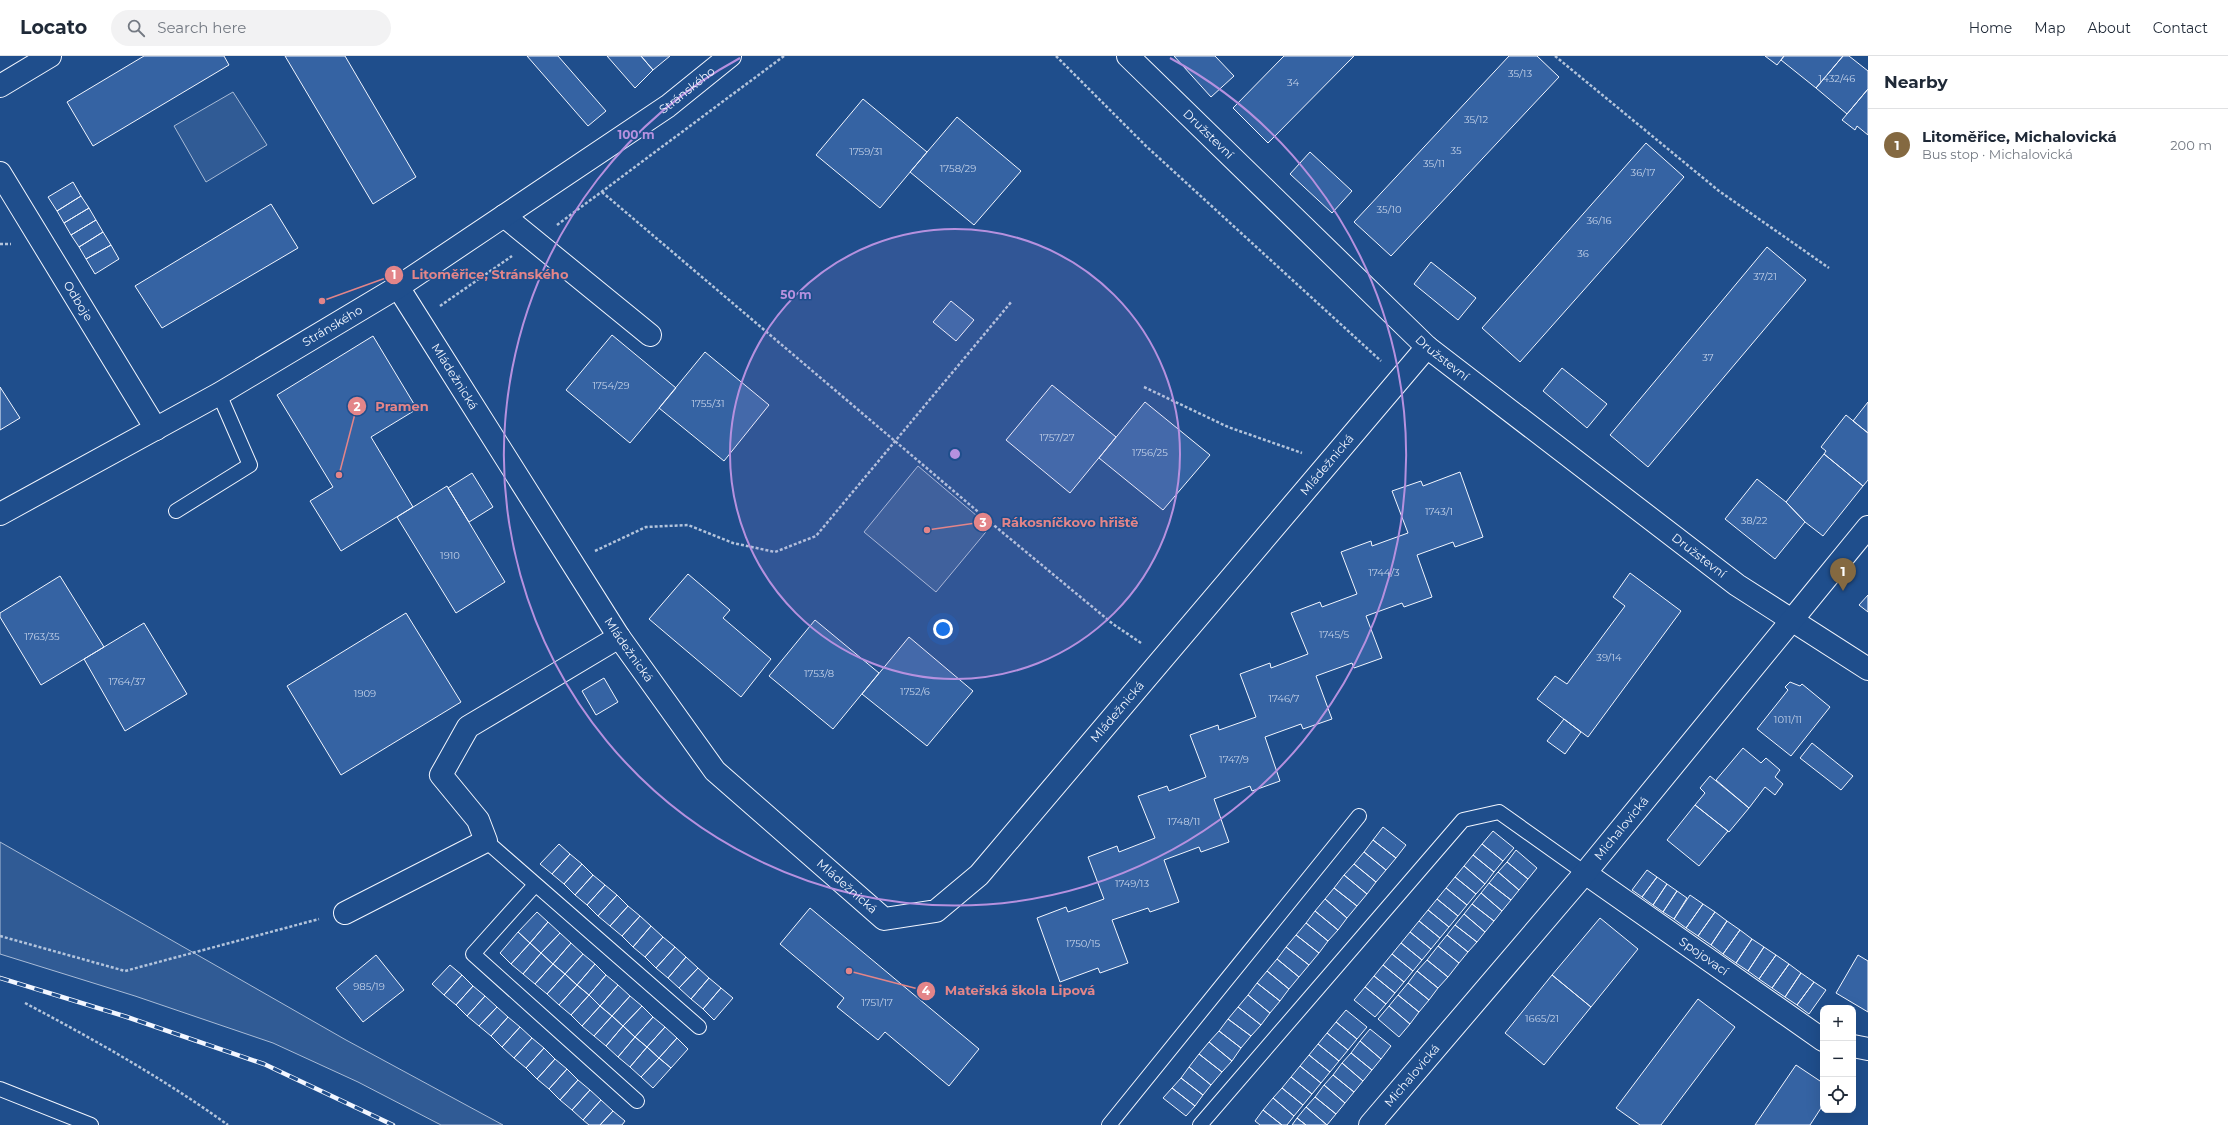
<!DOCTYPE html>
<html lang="en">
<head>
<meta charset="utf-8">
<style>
	:root { --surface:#fff; --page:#f2f2f3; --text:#1f2937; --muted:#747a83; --line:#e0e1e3; --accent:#846941 }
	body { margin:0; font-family:Montserrat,sans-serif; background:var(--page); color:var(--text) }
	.controls { position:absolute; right:12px; bottom:12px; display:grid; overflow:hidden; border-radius:8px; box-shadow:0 4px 16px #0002 }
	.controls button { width:36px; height:36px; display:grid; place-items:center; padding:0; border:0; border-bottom:1px solid var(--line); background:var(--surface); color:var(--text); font:20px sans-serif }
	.you { position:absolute; left:943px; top:573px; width:14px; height:14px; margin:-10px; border:3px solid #fff; border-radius:50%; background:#1a73e8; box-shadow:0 0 0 6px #1a73e833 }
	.badge { display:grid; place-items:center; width:26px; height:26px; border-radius:50%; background:var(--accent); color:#fff; font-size:13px; font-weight:700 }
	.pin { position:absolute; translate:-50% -33px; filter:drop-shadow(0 1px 2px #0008) }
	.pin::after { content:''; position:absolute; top:21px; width:14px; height:12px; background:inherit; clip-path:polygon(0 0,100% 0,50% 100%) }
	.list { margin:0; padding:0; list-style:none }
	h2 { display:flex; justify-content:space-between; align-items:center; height:52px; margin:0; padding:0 16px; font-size:17px }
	h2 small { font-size:13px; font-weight:400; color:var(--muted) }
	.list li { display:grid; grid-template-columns:26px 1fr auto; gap:12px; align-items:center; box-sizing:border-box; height:72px; padding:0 16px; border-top:1px solid var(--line) }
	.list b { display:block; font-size:15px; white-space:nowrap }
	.list p { margin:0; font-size:13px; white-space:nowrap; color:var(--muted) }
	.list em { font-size:13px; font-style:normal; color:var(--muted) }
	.icon { flex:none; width:22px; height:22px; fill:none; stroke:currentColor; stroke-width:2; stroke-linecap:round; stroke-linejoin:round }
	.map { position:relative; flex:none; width:1868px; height:1069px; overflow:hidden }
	header { display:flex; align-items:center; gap:24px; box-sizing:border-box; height:56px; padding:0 20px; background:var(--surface); border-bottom:1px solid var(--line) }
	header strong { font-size:19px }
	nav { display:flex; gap:22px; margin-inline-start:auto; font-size:14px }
	.search { width:280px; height:36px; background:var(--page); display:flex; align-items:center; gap:10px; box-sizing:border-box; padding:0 14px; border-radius:22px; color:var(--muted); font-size:15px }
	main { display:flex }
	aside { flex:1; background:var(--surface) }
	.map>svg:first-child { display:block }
</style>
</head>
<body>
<header>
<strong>Locato</strong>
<div class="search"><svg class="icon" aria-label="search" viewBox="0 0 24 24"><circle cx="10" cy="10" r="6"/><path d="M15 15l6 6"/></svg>Search here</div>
<nav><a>Home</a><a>Map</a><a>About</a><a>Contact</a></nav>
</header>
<main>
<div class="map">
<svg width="1868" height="1069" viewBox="0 0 1868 1069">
	<rect width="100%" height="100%" fill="#1f4e8c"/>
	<!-- green -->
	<path fill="#305b95" stroke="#a8bbd7" d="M233,36L267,89L206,126L174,70Z
		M918,410L990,471L936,536L864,476Z
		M0,786L346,984L503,1069H441L358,1026L273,987L135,940L0,898Z"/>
	<!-- building -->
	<path fill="#3563a3" stroke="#f2f6ff" d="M144,0H224L229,9L93,90L67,46Z
		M285,0H345L416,121L373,148Z
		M527,0H558L606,55L588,70Z
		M607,0H641L653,14L635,32Z
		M641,0H670L653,14Z
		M1174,0H1215L1234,20L1211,41Z
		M1284,0H1354L1268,87L1233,52Z
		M1509,0H1537L1559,21L1391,200L1354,166Z
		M1765,0H1784L1777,9Z
		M1784,0H1843L1816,32L1781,4Z
		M1843,0H1849L1868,15V33L1847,58L1816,32Z
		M1868,33V79L1857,70L1855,74L1842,64Z
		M863,43L927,96L880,152L816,99Z
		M957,61L1021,115L974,169L910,116Z
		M1646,87L1684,121L1520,306L1482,272Z
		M1310,96L1352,135L1332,157L1290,118Z
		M73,126L81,140L57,155L48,141Z
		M81,140L89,152L64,167L57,155Z
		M271,148L298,192L162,272L135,230Z
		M89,152L96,164L71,179L64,167Z
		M96,164L103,176L79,191L71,179Z
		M103,176L111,189L86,203L79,191Z
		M111,189L119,203L95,218L86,203Z
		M1767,191L1806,224L1648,411L1610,379Z
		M1431,206L1476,242L1458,264L1414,228Z
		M951,245L974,264L956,285L933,266Z
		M612,279L676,332L630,387L566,334Z
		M373,280L417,353L371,381L413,451L341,495L310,445L333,431L277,339Z
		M705,296L769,349L724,405L659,352Z
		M1562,312L1607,348L1587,372L1543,335Z
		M1052,329L1116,381L1070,437L1006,384Z
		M0,331L20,362L0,374Z
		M1145,346L1210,399L1163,454L1099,402Z
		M1868,346V377L1853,365Z
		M1846,359L1868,377V424L1863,430L1824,398L1826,395L1821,391Z
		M1824,398L1863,430L1823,480L1805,466L1786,446Z
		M1460,416L1483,481L1455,491L1453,486L1417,499L1432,541L1404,551L1402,547L1366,560L1382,602L1354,612L1352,607L1316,620L1332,663L1303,673L1301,668L1265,681L1280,725L1252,735L1250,730L1214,743L1229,786L1201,796L1199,791L1164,804L1179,846L1150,856L1148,852L1112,864L1128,907L1100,917L1098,912L1060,926L1037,862L1066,851L1068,856L1104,843L1088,801L1117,790L1119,796L1155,782L1138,740L1167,730L1169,735L1206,721L1190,679L1218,669L1219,674L1256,661L1240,618L1270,607L1271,612L1308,598L1291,557L1320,546L1322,551L1357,538L1341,496L1371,485L1372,490L1408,477L1392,435L1421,425L1423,430Z
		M472,417L493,451L469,466L448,432Z
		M1757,423L1786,446L1805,466L1775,503L1725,463Z
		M447,430L505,526L456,557L397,461Z
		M1630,517L1681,555L1588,681L1537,643L1555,620L1567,628L1625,550L1613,541Z
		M688,518L730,554L723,562L771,603L741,641L649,563Z
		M60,520L104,591L41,629L0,561V557Z
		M1868,539V556L1859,549Z
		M406,557L461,646L341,719L287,630Z
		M815,564L879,617L833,673L769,620Z
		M144,567L187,638L125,675L84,603Z
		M909,581L973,635L927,690L862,638Z
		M604,622L618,646L596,659L582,635Z
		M1790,626L1800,630L1802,628L1830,651L1791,700L1757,673L1788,634L1785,631Z
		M1564,663L1581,676L1565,698L1547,685Z
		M1812,687L1853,720L1841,734L1800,702Z
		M1743,692L1761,707L1766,702L1780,714L1775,721L1783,728L1775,739L1765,731L1749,752L1716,724Z
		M1710,720L1749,752L1729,776L1695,749L1705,737L1700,732Z
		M1695,749L1728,775L1699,810L1667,784Z
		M1383,771L1406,789L1396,802L1373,784Z
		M1493,775L1514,792L1503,805L1482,788Z
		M1373,784L1396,802L1386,814L1364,796Z
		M559,788L570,798L552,818L540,808Z
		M1482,788L1503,805L1494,816L1473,799Z
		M1516,794L1537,812L1528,823L1507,806Z
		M1364,796L1386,814L1376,826L1354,808Z
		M570,798L582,808L564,828L552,818Z
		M1473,799L1494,816L1485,828L1464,810Z
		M1507,806L1528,823L1519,834L1498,816Z
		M582,808L593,819L575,839L564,828Z
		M1354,808L1376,826L1367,838L1344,819Z
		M1464,810L1485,828L1476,838L1455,821Z
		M1647,814L1657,821L1642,841L1632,834Z
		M1498,816L1519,834L1511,844L1489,827Z
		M593,819L605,829L587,849L575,839Z
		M1344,819L1367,838L1357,850L1334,832Z
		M1455,821L1476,838L1467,849L1446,832Z
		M1657,821L1667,828L1653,849L1642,841Z
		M1489,827L1511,844L1502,855L1481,837Z
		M1667,828L1677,835L1663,856L1653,849Z
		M605,829L617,839L598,860L587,849Z
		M1334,832L1357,850L1347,862L1325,843Z
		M1446,832L1467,849L1458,860L1437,843Z
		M1677,835L1687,842L1674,863L1663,856Z
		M1481,837L1502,855L1494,865L1472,848Z
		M617,839L628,850L610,870L598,860Z
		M1690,839L1703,848L1686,872L1674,863Z
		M1325,843L1347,862L1338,874L1315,855Z
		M1437,843L1458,860L1449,871L1428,854Z
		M1472,848L1494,865L1485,876L1464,858Z
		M1703,848L1715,856L1698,880L1686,872Z
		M628,850L640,860L622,880L610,870Z
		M810,852L979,993L949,1030L885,976L878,984L837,951L844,942L780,888Z
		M1428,854L1449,871L1440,882L1419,865Z
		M1315,855L1338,874L1328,885L1306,867Z
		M537,856L548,866L530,887L518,876Z
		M1715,856L1727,865L1711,889L1698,880Z
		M1464,858L1485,876L1477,886L1455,869Z
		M640,860L651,870L633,891L622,880Z
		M1600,862L1638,893L1591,951L1552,919Z
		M1419,865L1440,882L1431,893L1410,876Z
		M1727,865L1740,874L1723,898L1711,889Z
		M548,866L560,877L541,897L530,887Z
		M1306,867L1328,885L1319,897L1296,879Z
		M1455,869L1477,886L1468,896L1447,879Z
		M651,870L663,881L645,901L633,891Z
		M1740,874L1752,883L1736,907L1723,898Z
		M518,876L530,887L511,908L500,897Z
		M1410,876L1431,893L1422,904L1401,887Z
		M560,877L571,887L553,908L541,897Z
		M1296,879L1319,897L1309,909L1286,891Z
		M1447,879L1468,896L1459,907L1438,890Z
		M663,881L675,891L656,912L645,901Z
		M1752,883L1764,891L1748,915L1736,907Z
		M530,887L541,897L523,918L511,908Z
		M571,887L583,898L565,918L553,908Z
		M1401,887L1422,904L1413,915L1392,898Z
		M1438,890L1459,907L1448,921L1427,904Z
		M675,891L686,901L668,922L656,912Z
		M1286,891L1309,909L1299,921L1277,903Z
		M1764,891L1776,899L1759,923L1748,915Z
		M541,897L553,908L535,928L523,918Z
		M583,898L595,908L577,929L565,918Z
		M1392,898L1413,915L1404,926L1383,909Z
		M376,899L404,934L363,966L336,932Z
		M1776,899L1789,908L1772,932L1759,923Z
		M1858,899L1868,905V956L1836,937Z
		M686,901L698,912L679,932L668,922Z
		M1277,903L1299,921L1289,933L1267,915Z
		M1427,904L1448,921L1438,932L1417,915Z
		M553,908L565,918L547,938L535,928Z
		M595,908L606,919L589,939L577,929Z
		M1789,908L1801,917L1785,941L1772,932Z
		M450,909L462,919L444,939L432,928Z
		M1383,909L1404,926L1395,937L1374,920Z
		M698,912L709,922L691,943L679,932Z
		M1267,915L1289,933L1280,945L1257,927Z
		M1417,915L1438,932L1429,944L1408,927Z
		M1801,917L1814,926L1797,949L1785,941Z
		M565,918L577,929L559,949L547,938Z
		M462,919L473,930L456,949L444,939Z
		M606,919L618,929L600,950L589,939Z
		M1552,919L1591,951L1544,1009L1505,977Z
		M1374,920L1395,937L1386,948L1365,931Z
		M709,922L721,932L703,953L691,943Z
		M1814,926L1826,934L1809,958L1797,949Z
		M1257,927L1280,945L1270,957L1248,939Z
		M1408,927L1429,944L1419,956L1398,939Z
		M577,929L589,939L571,959L559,949Z
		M618,929L630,940L612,960L600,950Z
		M473,930L485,940L467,960L456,949Z
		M1365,931L1386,948L1375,961L1354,944Z
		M721,932L733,942L714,964L703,953Z
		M589,939L600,950L582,970L571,959Z
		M1248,939L1270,957L1261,969L1238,951Z
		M1398,939L1419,956L1410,968L1389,950Z
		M485,940L497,951L479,970L467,960Z
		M630,940L642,950L623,970L612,960Z
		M1698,943L1735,971L1661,1069H1640L1616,1052Z
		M600,950L612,960L594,980L582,970Z
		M642,950L653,961L635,981L623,970Z
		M1389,950L1410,968L1399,981L1378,963Z
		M497,951L508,961L491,980L479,970Z
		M1238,951L1261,969L1251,980L1228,963Z
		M1346,954L1367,971L1357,983L1336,966Z
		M612,960L623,970L606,990L594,980Z
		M508,961L520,971L502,991L491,980Z
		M653,961L665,971L647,991L635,981Z
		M1228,963L1251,980L1241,992L1219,975Z
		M1336,966L1357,983L1348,994L1327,977Z
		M623,970L635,981L618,1001L606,990Z
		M520,971L532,982L514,1002L502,991Z
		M665,971L677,982L659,1002L647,991Z
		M1370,973L1391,990L1381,1003L1360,985Z
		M1219,975L1241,992L1232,1005L1209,986Z
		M1327,977L1348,994L1339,1005L1318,988Z
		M635,981L647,991L630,1011L618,1001Z
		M532,982L544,992L526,1012L514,1002Z
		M677,982L688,993L671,1012L659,1002Z
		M1360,985L1381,1003L1372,1014L1351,997Z
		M1209,986L1232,1005L1222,1016L1199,998Z
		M1318,988L1339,1005L1330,1016L1309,999Z
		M647,991L659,1002L641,1021L630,1011Z
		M544,992L555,1003L537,1023L526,1012Z
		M1351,997L1372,1014L1363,1025L1342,1007Z
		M1199,998L1222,1016L1211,1029L1189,1011Z
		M1309,999L1330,1016L1321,1027L1300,1010Z
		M659,1002L671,1012L653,1032L641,1021Z
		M555,1003L567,1013L549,1033L537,1023Z
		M1342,1007L1363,1025L1354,1036L1333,1019Z
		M1796,1009L1823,1027V1049L1810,1069H1755Z
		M1300,1010L1321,1027L1312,1038L1291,1021Z
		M1189,1011L1211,1029L1203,1039L1181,1022Z
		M567,1013L578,1024L560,1044L549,1033Z
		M1333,1019L1354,1036L1345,1047L1324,1029Z
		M1291,1021L1312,1038L1303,1049L1282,1032Z
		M1181,1022L1203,1039L1195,1050L1172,1032Z
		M578,1024L590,1034L572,1054L560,1044Z
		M1324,1029L1345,1047L1336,1058L1315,1041Z
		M1172,1032L1195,1050L1186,1060L1163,1042Z
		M1282,1032L1303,1049L1294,1060L1273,1042Z
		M590,1034L601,1044L583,1064L572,1054Z
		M1315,1041L1336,1058L1327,1069L1306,1051Z
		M1273,1042L1294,1060L1287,1069H1282L1263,1054Z
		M601,1044L613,1055L600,1069H589L583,1064Z
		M1306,1051L1327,1069H1306L1297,1062Z
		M1263,1054L1282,1069H1260L1255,1065Z
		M613,1055L625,1065L622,1069H600Z
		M1297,1062L1306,1069H1292Z"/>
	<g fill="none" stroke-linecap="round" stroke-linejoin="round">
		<defs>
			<path id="lane" d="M176,455L250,409L219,338
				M486,785L699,971
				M535,829L473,898L637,1045
				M0,1033L91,1069
				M1109,1069L1359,760
				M1200,1069L1463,764L1499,756L1585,817"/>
			<g id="street">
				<path id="s1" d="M1128,0L1427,291L1737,529L1868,613"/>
				<path d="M0,30L50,0"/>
				<path id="s2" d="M0,117L156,373"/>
				<path d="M504,160L650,279"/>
				<path id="s3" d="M398,231L619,581L715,715L884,863L936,855L979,819L1427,291"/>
				<path id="s4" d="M0,458L219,338L398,231L668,50L730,0"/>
				<path id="s5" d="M1585,817L1823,984"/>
				<path d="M345,857L486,785L478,764L441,719L468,671L619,581"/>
				<path d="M1853,990L1868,993"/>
			</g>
			<g id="secondary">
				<path id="s6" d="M1370,1069L1585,817L1868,471"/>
			</g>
		</defs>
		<!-- lane casing -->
		<use href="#lane" stroke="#f2f6ff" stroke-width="16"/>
		<!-- street casing -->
		<use href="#street" stroke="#f2f6ff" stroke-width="24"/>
		<!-- secondary casing -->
		<use href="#secondary" stroke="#f2f6ff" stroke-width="24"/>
		<!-- path -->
		<path stroke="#b3c4dc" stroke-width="2.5" stroke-dasharray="3 2" stroke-linecap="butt" d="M1056,0L1146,90L1381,305
			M1555,0L1719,135L1829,212
			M602,136L996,471L1113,568L1141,587
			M557,169L784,0
			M0,188H11
			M440,250L512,200
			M1144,331L1228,371L1302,397
			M595,495L646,471L688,469L733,487L775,496L816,480L1012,245
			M0,880L125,915L319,863
			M25,947C95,984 164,1023 228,1069"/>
		<!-- lane -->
		<use href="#lane" stroke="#1f4e8c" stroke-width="14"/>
		<!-- street -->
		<use href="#street" stroke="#1f4e8c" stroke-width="22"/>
		<!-- secondary -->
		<use href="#secondary" stroke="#1f4e8c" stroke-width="22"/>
		<defs>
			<path id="rail" d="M0,922L127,961L264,1008L393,1069"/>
		</defs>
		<!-- rail casing -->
		<use href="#rail" stroke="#f2f6ff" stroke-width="4.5"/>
		<!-- rail -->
		<use href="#rail" stroke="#1f4e8c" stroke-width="3" stroke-dasharray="9" stroke-linecap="butt"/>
	</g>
	<!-- distance rings -->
	<circle cx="955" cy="398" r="225" fill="#b691df" fill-opacity=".12"/>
	<g fill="none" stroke="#b691df" stroke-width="2">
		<circle cx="955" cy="398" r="225"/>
		<path d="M1170 2A451 451 0 1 1 740 2"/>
	</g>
	<g text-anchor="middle" stroke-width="3" stroke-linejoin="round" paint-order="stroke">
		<!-- number labels -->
		<g font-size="10" fill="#c3d1e8">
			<text x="1520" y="21">35/13</text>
			<text x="1837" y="26">1432/46</text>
			<text x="1293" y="30">34</text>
			<text x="1476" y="67">35/12</text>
			<text x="1456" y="98">35</text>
			<text x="866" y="99">1759/31</text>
			<text x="1434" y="111">35/11</text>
			<text x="958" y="116">1758/29</text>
			<text x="1643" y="120">36/17</text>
			<text x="1389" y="157">35/10</text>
			<text x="1599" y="168">36/16</text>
			<text x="1583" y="201">36</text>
			<text x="1765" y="224">37/21</text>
			<text x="1708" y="305">37</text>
			<text x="611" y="333">1754/29</text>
			<text x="708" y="351">1755/31</text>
			<text x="1057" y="385">1757/27</text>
			<text x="1150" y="400">1756/25</text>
			<text x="1439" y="459">1743/1</text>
			<text x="1754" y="468">38/22</text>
			<text x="450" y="503">1910</text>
			<text x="1384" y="520">1744/3</text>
			<text x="1334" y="582">1745/5</text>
			<text x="42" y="584">1763/35</text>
			<text x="1609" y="605">39/14</text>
			<text x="819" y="621">1753/8</text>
			<text x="127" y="629">1764/37</text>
			<text x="915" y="639">1752/6</text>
			<text x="365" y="641">1909</text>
			<text x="1284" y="646">1746/7</text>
			<text x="1788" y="667">1011/11</text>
			<text x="1234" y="707">1747/9</text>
			<text x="1184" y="769">1748/11</text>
			<text x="1132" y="831">1749/13</text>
			<text x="1083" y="891">1750/15</text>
			<text x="369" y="934">985/19</text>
			<text x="877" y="950">1751/17</text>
			<text x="1542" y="966">1665/21</text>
		</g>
		<!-- street labels -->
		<g font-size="12" fill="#f2f6ff" stroke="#1f4e8c">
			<text dy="4" stroke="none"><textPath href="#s4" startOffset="808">Stránského</textPath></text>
			<text dy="4" stroke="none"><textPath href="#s1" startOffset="112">Družstevní</textPath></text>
			<text dy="4" stroke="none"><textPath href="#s2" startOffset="150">Odboje</textPath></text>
			<text dy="4" stroke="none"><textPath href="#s4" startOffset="382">Stránského</textPath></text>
			<text dy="4" stroke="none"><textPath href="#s1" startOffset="436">Družstevní</textPath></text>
			<text dy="4" stroke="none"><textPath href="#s3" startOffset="106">Mládežnická</textPath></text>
			<text dy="4" stroke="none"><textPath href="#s3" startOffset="1450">Mládežnická</textPath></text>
			<text dy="4" stroke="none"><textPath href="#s1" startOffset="760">Družstevní</textPath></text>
			<text dy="4" stroke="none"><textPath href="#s3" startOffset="430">Mládežnická</textPath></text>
			<text dy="4" stroke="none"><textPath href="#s3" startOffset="1126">Mládežnická</textPath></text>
			<text dy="4" stroke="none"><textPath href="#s6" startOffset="389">Michalovická</textPath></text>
			<text dy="4" stroke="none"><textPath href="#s3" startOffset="754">Mládežnická</textPath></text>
			<text dy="4" stroke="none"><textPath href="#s5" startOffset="145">Spojovací</textPath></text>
			<text dy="4" stroke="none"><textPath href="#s6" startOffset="65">Michalovická</textPath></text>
		</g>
	</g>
	<circle cx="955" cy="398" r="6" fill="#b691df" stroke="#1f4e8c" stroke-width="2"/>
	<g font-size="12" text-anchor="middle" font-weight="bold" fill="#b691df" stroke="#1f4e8c" stroke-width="3" stroke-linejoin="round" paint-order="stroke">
		<text x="636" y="83">100 m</text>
		<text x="796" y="243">50 m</text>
	</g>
	<!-- callouts -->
	<path fill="none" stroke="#e38589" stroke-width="1.5" d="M322 245L394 219M339 419L357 350M927 474L983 466M849 915L926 935"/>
	<g fill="#e38589" stroke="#1f4e8c" stroke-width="1.5">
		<circle cx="322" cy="245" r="4"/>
		<circle cx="339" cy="419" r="4"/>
		<circle cx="927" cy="474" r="4"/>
		<circle cx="849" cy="915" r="4"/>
		<circle cx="394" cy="219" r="10"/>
		<circle cx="357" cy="350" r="10"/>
		<circle cx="983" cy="466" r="10"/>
		<circle cx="926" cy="935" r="10"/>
	</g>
	<g font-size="12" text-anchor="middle" font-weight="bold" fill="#fff">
		<text x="394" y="223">1</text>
		<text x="357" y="355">2</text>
		<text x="983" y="471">3</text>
		<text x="926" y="939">4</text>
	</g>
	<g font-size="13" text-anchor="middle" font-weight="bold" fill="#e38589" stroke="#1f4e8c" stroke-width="3" stroke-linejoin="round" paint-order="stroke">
		<text x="490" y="223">Litoměřice, Stránského</text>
		<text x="402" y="355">Pramen</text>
		<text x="1070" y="471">Rákosníčkovo hřiště</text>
		<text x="1020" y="939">Mateřská škola Lipová</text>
	</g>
</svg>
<div class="controls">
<button>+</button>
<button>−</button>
<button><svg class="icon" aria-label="locate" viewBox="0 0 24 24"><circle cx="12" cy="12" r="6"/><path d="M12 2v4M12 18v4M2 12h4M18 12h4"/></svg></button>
</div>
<div class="you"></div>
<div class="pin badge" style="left:1843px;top:535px">1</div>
</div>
<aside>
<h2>Nearby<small></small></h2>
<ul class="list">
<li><span class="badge">1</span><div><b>Litoměřice, Michalovická</b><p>Bus stop · Michalovická</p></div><em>200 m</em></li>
</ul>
</aside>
</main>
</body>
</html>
